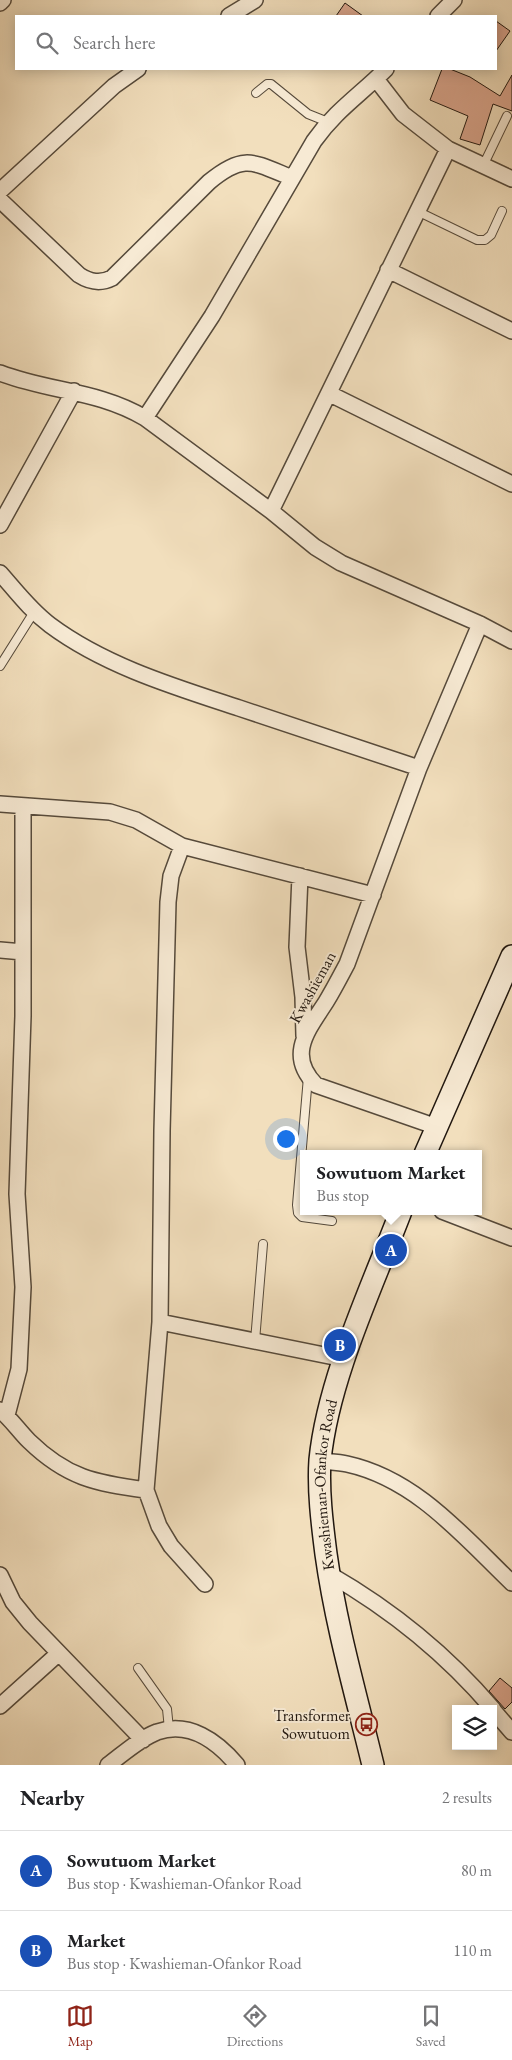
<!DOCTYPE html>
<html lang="en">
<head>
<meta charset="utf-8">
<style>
	:root { --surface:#fff; --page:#f2f2f2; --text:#202124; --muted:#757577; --line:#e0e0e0; --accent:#8f2418 }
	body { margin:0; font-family:"EB Garamond",serif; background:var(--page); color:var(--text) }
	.controls { position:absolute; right:15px; bottom:15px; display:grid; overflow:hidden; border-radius:0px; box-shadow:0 2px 12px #0003 }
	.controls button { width:45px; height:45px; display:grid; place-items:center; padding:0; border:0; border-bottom:1px solid var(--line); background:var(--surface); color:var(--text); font:25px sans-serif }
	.you { position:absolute; left:285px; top:1138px; width:18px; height:18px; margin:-12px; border:4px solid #fff; border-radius:50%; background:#1a73e8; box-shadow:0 0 0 8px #1a73e833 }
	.badge { display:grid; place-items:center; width:32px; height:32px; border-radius:50%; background:var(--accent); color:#fff; font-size:16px; font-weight:700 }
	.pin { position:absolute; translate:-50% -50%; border:2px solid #fff; box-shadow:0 1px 5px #0006 }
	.popup { position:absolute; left:300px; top:1150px; width:182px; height:65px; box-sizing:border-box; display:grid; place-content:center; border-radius:0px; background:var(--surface); filter:drop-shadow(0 1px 4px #0005); font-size:16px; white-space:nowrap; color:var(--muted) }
	.popup b { font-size:19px; color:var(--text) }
	.popup::after { content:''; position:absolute; left:50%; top:100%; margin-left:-10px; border:10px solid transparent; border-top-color:var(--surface) }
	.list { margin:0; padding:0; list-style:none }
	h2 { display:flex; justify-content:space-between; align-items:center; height:65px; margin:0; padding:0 20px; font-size:21px }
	h2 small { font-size:16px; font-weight:400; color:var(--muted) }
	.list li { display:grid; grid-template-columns:32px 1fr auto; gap:15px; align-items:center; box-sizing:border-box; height:80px; padding:0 20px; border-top:1px solid var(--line) }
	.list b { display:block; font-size:19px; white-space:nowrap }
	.list p { margin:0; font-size:16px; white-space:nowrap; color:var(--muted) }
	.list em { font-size:16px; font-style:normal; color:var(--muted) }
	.icon { flex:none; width:28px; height:28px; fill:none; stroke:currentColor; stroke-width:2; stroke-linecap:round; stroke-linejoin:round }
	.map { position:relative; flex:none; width:512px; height:1765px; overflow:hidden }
	.search { position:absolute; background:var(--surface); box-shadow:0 2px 12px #0003; left:15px; right:15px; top:15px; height:55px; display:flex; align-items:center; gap:12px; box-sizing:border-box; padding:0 18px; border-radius:0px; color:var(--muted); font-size:19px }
	.sheet { height:225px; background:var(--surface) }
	nav { display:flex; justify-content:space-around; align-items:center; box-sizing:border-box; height:70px; border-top:1px solid var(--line); background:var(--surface); font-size:14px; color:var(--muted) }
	nav a { display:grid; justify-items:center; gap:2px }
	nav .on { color:var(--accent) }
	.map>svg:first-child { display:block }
</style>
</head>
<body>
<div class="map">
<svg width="512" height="1765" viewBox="0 0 512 1765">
	<rect width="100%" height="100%" fill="#f2dfbd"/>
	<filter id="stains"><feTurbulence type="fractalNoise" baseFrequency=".004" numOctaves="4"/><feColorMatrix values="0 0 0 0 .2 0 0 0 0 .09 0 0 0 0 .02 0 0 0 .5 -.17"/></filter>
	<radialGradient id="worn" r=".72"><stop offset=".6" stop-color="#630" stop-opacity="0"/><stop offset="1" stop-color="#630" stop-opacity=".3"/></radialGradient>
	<!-- building -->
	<path fill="#dca78f" stroke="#221810" d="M345,3L363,16H336Z
		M496,21L510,31L496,51Z
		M442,69H450L470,77L500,96L512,75V111L493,104L480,145L460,139L468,116L430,100Z
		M500,1678L512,1688V1702L505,1709L489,1691Z"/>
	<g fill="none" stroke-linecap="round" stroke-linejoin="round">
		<defs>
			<path id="service" d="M256,93L267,84H271L308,114L328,122
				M483,166L507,116
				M417,211L477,240H485L491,235L502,211
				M0,666L34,612
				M308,1077L297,1205L298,1213L302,1217L332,1221
				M255,1341L263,1244
				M138,1668L167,1709L169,1729"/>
			<path id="minor" d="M0,3L3,0
				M229,16L255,0
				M438,16L454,0
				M376,79L403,114L448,149L512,179
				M0,191L114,86L138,69
				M0,200L79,275C90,282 100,284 112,278L209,182C244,153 253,162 292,178
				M388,270L512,331
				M0,373C50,392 97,390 145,418L271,511L315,547L341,563L480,624L512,641
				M330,394L512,484
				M145,418L212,316L314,141C336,110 360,95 386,69
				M271,511L448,149
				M0,525L74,391
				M0,573C16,591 30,610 50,625C105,666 175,687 239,708C299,728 359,748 419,768
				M0,804L110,812L136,820L182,846L373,895
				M182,846L171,876L168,902L162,1131L160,1322L146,1490L159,1526L171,1546L205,1584
				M300,876L297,947L303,997L304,1036
				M0,950L23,952
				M437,1127L316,1085C286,1055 308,1030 326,1002C334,989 340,977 347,964L419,768L480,624
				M442,1211L512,1238
				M160,1322L344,1359
				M0,1410C11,1419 19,1431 29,1441C67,1478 95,1483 146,1490
				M7,1415L19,1369L23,1287L17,1194L23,1016V806
				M320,1461C329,1462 338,1462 347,1464C416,1479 463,1536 512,1583
				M329,1574C390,1609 447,1655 493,1709
				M0,1575L13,1602L30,1623L143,1740
				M0,1706L59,1653
				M493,1710L512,1732
				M108,1765C123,1754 139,1739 157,1732C189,1721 217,1741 237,1765"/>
			<g id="secondary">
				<path d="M425,1154L512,956"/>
				<path id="s1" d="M373,1765C356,1695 336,1626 326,1554C322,1523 318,1490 320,1460C328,1379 372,1287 401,1211"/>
			</g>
		</defs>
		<!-- service casing -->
		<use href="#service" stroke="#564a3b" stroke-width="10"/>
		<!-- minor casing -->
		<use href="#minor" stroke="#564a3b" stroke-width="18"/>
		<!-- secondary casing -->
		<use href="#secondary" stroke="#221810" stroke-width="24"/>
		<!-- service -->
		<use href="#service" stroke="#f7ead4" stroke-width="8"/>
		<!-- minor -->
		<use href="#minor" stroke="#f7ead4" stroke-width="15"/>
		<!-- secondary -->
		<use href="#secondary" stroke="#f7ead4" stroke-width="21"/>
	</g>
	<!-- icons -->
	<defs>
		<symbol id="bus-ring" viewBox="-11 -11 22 22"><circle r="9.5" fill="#f7ead4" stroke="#8f2418" stroke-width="1.5"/><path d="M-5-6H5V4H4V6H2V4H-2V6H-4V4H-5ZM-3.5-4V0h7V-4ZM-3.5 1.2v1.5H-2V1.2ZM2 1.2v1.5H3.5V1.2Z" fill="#8f2418"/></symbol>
	</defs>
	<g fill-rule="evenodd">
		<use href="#bus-ring" x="354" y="1712" width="25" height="25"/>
	</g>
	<g text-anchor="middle" stroke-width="4" stroke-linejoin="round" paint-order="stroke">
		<!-- street labels -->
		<g font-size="16" fill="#221810" stroke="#f7ead4">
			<text transform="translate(312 987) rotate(-61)" y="6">Kwashieman</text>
			<text dy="6" stroke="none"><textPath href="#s1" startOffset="286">Kwashieman-Ofankor Road</textPath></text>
		</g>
		<!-- poi labels -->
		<g font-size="16" fill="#221810" stroke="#f7ead4" text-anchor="end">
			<text x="350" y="1721">Transformer<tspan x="350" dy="18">Sowutuom</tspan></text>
		</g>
	</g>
	<rect width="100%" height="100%" filter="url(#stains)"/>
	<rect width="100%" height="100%" fill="url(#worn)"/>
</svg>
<div class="controls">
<button><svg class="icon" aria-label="layers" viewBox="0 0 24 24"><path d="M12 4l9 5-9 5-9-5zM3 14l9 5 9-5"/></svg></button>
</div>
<div class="you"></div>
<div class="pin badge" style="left:391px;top:1250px;background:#1a4fb4">A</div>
<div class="popup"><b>Sowutuom Market</b>Bus stop</div>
<div class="pin badge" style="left:340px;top:1345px;background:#1a4fb4">B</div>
<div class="search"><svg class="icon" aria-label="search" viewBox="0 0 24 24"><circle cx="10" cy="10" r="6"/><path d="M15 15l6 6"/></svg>Search here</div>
</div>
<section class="sheet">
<h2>Nearby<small>2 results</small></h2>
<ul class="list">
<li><span class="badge" style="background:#1a4fb4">A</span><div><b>Sowutuom Market</b><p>Bus stop · Kwashieman-Ofankor Road</p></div><em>80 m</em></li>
<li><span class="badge" style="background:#1a4fb4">B</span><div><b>Market</b><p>Bus stop · Kwashieman-Ofankor Road</p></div><em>110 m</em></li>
</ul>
</section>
<nav>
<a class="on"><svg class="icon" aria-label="map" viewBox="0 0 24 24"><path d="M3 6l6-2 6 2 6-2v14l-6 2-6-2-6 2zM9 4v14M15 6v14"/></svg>Map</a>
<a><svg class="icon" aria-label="directions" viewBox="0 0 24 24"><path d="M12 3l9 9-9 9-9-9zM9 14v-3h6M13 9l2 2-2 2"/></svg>Directions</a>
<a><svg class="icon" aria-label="saved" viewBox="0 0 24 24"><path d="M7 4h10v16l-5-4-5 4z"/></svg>Saved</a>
</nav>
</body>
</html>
